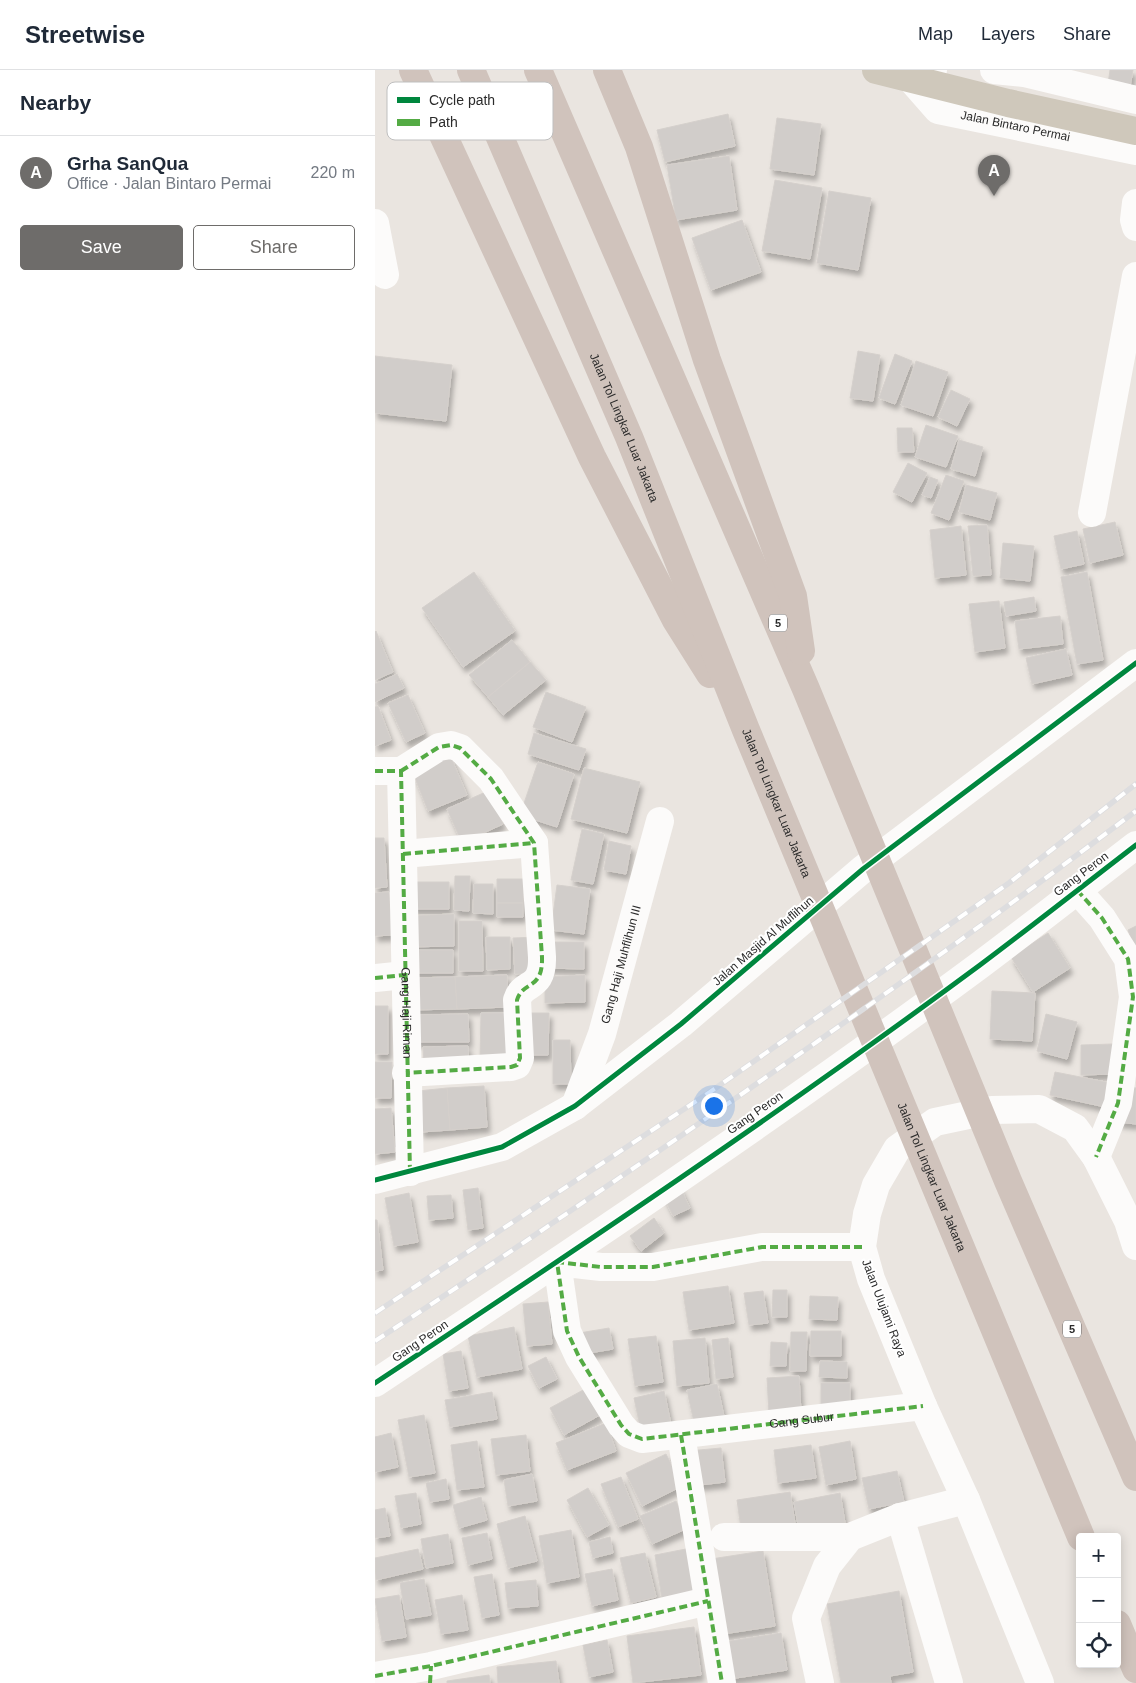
<!DOCTYPE html>
<html lang="en">
<head>
<meta charset="utf-8">
<style>
	:root { --surface:#fff; --page:#f6f6f7; --text:#1f2937; --muted:#747a83; --line:#e0e1e3; --accent:#6e6c6a }
	body { margin:0; font-family:Arial,sans-serif; background:var(--page); color:var(--text) }
	.controls { position:absolute; right:15px; bottom:15px; display:grid; overflow:hidden; border-radius:5px; box-shadow:0 2px 12px #0003 }
	.controls button { width:45px; height:45px; display:grid; place-items:center; padding:0; border:0; border-bottom:1px solid var(--line); background:var(--surface); color:var(--text); font:25px sans-serif }
	.you { position:absolute; left:338px; top:1035px; width:18px; height:18px; margin:-12px; border:4px solid #fff; border-radius:50%; background:#1a73e8; box-shadow:0 0 0 8px #1a73e833 }
	.badge { display:grid; place-items:center; width:32px; height:32px; border-radius:50%; background:var(--accent); color:#fff; font-size:16px; font-weight:700 }
	.pin { position:absolute; translate:-50% -41px; filter:drop-shadow(0 1px 2px #0008) }
	.pin::after { content:''; position:absolute; top:26px; width:18px; height:15px; background:inherit; clip-path:polygon(0 0,100% 0,50% 100%) }
	.list { margin:0; padding:0; list-style:none }
	h2 { display:flex; justify-content:space-between; align-items:center; height:65px; margin:0; padding:0 20px; font-size:21px }
	h2 small { font-size:16px; font-weight:400; color:var(--muted) }
	.list li { display:grid; grid-template-columns:32px 1fr auto; gap:15px; align-items:center; box-sizing:border-box; height:75px; padding:0 20px; border-top:1px solid var(--line) }
	.list b { display:block; font-size:19px; white-space:nowrap }
	.list p { margin:0; font-size:16px; white-space:nowrap; color:var(--muted) }
	.list em { font-size:16px; font-style:normal; color:var(--muted) }
	.actions { display:flex; gap:10px; padding:15px 20px }
	.actions a { flex:1; padding:11px 0; border:1px solid var(--accent); border-radius:5px; text-align:center; font-size:18px; color:var(--accent) }
	.actions .main { background:var(--accent); color:#fff }
	.icon { flex:none; width:28px; height:28px; fill:none; stroke:currentColor; stroke-width:2; stroke-linecap:round; stroke-linejoin:round }
	.map { position:relative; flex:none; width:761px; height:1613px; overflow:hidden }
	header { display:flex; align-items:center; gap:30px; box-sizing:border-box; height:70px; padding:0 25px; background:var(--surface); border-bottom:1px solid var(--line) }
	header strong { font-size:24px }
	nav { display:flex; gap:28px; margin-inline-start:auto; font-size:18px }
	main { display:flex }
	aside { flex:1; background:var(--surface) }
	.map>svg:first-child { display:block }
</style>
</head>
<body>
<header>
<strong>Streetwise</strong>
<nav><a>Map</a><a>Layers</a><a>Share</a></nav>
</header>
<main>
<aside>
<h2>Nearby<small></small></h2>
<ul class="list">
<li><span class="badge">A</span><div><b>Grha SanQua</b><p>Office · Jalan Bintaro Permai</p></div><em>220 m</em></li>
</ul>
<div class="actions"><a class="main">Save</a><a>Share</a></div>
</aside>
<div class="map">
<svg width="761" height="1613" viewBox="0 0 761 1613">
	<defs>
		<filter id="shadow"><feDropShadow dx="3" dy="5.5" stdDeviation="2.5" flood-color="#0004"/></filter>
	</defs>
	<rect width="100%" height="100%" fill="#eae5e0"/>
	<!-- building -->
	<path fill="#d1cdca" stroke="#d5d0cc" filter="url(#shadow)" d="M735,0H758L755,17L733,14Z
		M353,44L360,76L290,92L282,60Z
		M402,48L446,54L439,105L395,99Z
		M354,86L362,140L301,150L292,95Z
		M400,110L447,118L435,189L387,181Z
		M454,121L496,128L483,200L442,193Z
		M367,150L386,202L336,220L317,168Z
		M483,281L505,285L498,331L475,328Z
		M520,284L537,291L520,334L504,328Z
		M0,286L77,295L71,351L0,343Z
		M541,291L573,302L558,346L526,335Z
		M576,320L595,329L582,356L563,347Z
		M551,355L583,366L571,397L540,387Z
		M522,358H537L539,382H523Z
		M584,370L608,377L600,406L576,399Z
		M533,393L552,403L537,432L518,422Z
		M571,405L589,411L574,450L556,443Z
		M555,407L563,410L556,428L547,425Z
		M591,415L622,423L615,450L584,442Z
		M740,452L748,485L715,493L708,459Z
		M612,455L616,505L598,506L593,456Z
		M586,456L591,505L560,508L555,460Z
		M702,461L709,494L686,499L679,466Z
		M628,473L659,476L655,511L625,508Z
		M99,502L140,561L88,597L47,538Z
		M712,502L728,590L702,594L686,507Z
		M659,527L661,541L631,546L629,532Z
		M624,531L630,578L600,582L594,534Z
		M685,546L688,574L644,579L640,551Z
		M1,561L18,602L0,610V562Z
		M137,570L155,592L113,627L94,605Z
		M691,579L697,605L657,614L651,588Z
		M155,592L171,610L128,645L113,627Z
		M22,604L29,618L0,632V614Z
		M171,622L211,637L197,672L158,657Z
		M33,625L50,663L31,672L13,633Z
		M3,636L16,670L0,676V637Z
		M159,663L211,679L204,700L153,684Z
		M75,685L92,725L53,741L37,700Z
		M163,692L199,704L182,757L145,745Z
		M209,698L265,712L252,763L196,749Z
		M113,721L128,754L87,773L72,739Z
		M207,759L229,764L218,814L196,810Z
		M0,768H9L12,817L0,818Z
		M234,771L256,776L251,804L229,800Z
		M80,806H95L94,841L79,840Z
		M122,809H149L148,833H122Z
		M34,812H74V839H34Z
		M99,814H118V844L98,843Z
		M182,815L215,819L209,864L176,860Z
		M14,822L17,865L0,866V823Z
		M122,833H148V847H122Z
		M79,844V876L31,877V846Z
		M84,851H107L108,901H84Z
		M761,856V882L753,860Z
		M673,863L695,898L658,922L636,887Z
		M111,867H135V899L112,900Z
		M162,867L164,903L140,904L138,868Z
		M171,872H209V899L170,898Z
		M34,880H78V903H33Z
		M132,905L133,937L82,939L80,907Z
		M210,905V932L170,933V907Z
		M80,907L82,939L34,940L33,908Z
		M617,921L660,923L657,971L615,969Z
		M0,936H13V984H0Z
		M106,943H134L133,988L105,987Z
		M150,943H174L173,985H149Z
		M93,944L94,972H39L38,945Z
		M671,944L702,952L692,989L662,981Z
		M178,970H195L196,1014H178Z
		M738,974V1004L706,1005V975Z
		M93,976L94,997L49,998L48,977Z
		M0,992H17L16,1028H0Z
		M680,1002L736,1013L730,1037L675,1025Z
		M109,1016L112,1057L75,1060L72,1018Z
		M753,1017L761,1018V1054L743,1052Z
		M72,1018L75,1060L46,1062L43,1021Z
		M16,1038L20,1082L0,1084V1039Z
		M305,1117L315,1138L298,1146L288,1125Z
		M103,1118L108,1158L93,1160L88,1120Z
		M34,1123L43,1172L19,1176L10,1128Z
		M76,1125L78,1148L54,1150L52,1126Z
		M279,1148L289,1163L266,1181L255,1166Z
		M0,1150H2L8,1200L0,1201Z
		M353,1216L359,1253L314,1260L308,1222Z
		M398,1220H412V1247H397Z
		M388,1221L393,1253L374,1255L369,1223Z
		M435,1226L463,1227L462,1250L434,1249Z
		M173,1232L177,1274L152,1276L148,1234Z
		M139,1257L147,1299L102,1307L93,1266Z
		M234,1258L238,1279L208,1284L204,1263Z
		M436,1261H466V1286H435Z
		M416,1262H432L431,1301H415Z
		M281,1266L288,1312L260,1316L253,1269Z
		M330,1268L334,1313L302,1316L298,1271Z
		M353,1268L358,1307L341,1309L337,1270Z
		M396,1272L412,1273L411,1296H395Z
		M86,1281L93,1318L74,1321L68,1284Z
		M171,1287L182,1309L164,1318L153,1296Z
		M445,1291L472,1292V1308L444,1307Z
		M424,1306L426,1342L394,1344L392,1308Z
		M446,1313H475V1337H446Z
		M342,1314L350,1351L320,1357L312,1320Z
		M210,1319L225,1345L189,1365L175,1338Z
		M289,1321L297,1359L267,1366L259,1328Z
		M117,1322L122,1349L75,1357L70,1330Z
		M49,1345L60,1403L34,1407L23,1350Z
		M231,1353L241,1381L192,1400L181,1373Z
		M16,1363L23,1397L0,1402V1367Z
		M151,1365L155,1401L121,1405L116,1369Z
		M102,1371L109,1417L82,1420L76,1375Z
		M475,1371L481,1409L451,1415L444,1377Z
		M436,1375L441,1408L403,1413L399,1380Z
		M346,1378L350,1412L317,1416L313,1381Z
		M291,1384L307,1416L267,1436L251,1403Z
		M522,1401L529,1432L494,1439L487,1408Z
		M157,1404L162,1431L133,1436L129,1410Z
		M246,1407L263,1449L243,1457L226,1414Z
		M71,1409L74,1429L55,1432L51,1413Z
		M213,1418L234,1455L212,1467L192,1430Z
		M415,1422L421,1459L367,1466L362,1430Z
		M41,1423L46,1454L26,1458L20,1426Z
		M465,1423L470,1453L424,1461L419,1432Z
		M106,1427L112,1450L84,1458L78,1435Z
		M301,1431L313,1458L277,1474L265,1446Z
		M10,1438L15,1466L0,1468V1440Z
		M150,1446L162,1491L133,1498L122,1454Z
		M196,1460L204,1507L172,1513L164,1466Z
		M112,1463L117,1489L93,1495L87,1468Z
		M73,1464L78,1493L51,1498L46,1469Z
		M235,1467L238,1483L218,1488L214,1472Z
		M316,1478L324,1523L287,1529L280,1485Z
		M43,1479L48,1499L1,1510L0,1488Z
		M388,1481L400,1556L348,1564L336,1489Z
		M270,1483L281,1527L256,1533L245,1488Z
		M237,1499L243,1530L217,1536L210,1504Z
		M117,1504L124,1545L107,1548L99,1507Z
		M49,1509L56,1545L31,1549L25,1513Z
		M161,1510L163,1536L133,1538L130,1513Z
		M524,1521L538,1602L515,1606L516,1613H466L452,1534Z
		M24,1525L31,1567L7,1571L0,1529Z
		M87,1525L93,1560L66,1564L60,1530Z
		M319,1557L326,1605L258,1613L252,1566Z
		M406,1563L412,1600L355,1609L349,1572Z
		M232,1570L238,1602L214,1607L208,1575Z
		M181,1591L184,1613H123L122,1597Z
		M114,1605L115,1613H72V1611Z"/>
	<g fill="none" stroke-linecap="round" stroke-linejoin="round">
		<!-- minor -->
		<g stroke="#fcfbfa" stroke-width="28">
			<path id="s1" d="M558,0L534,7L563,40L761,81"/>
			<path d="M619,0L649,3L761,30"/>
			<path d="M761,133L759,150L761,157"/>
			<path d="M0,153L10,205"/>
			<path d="M717,443L761,206"/>
			<path d="M0,701H26L35,1102"/>
			<path d="M26,701L64,677L76,675L85,678L116,709L159,773L167,887C168,921 148,910 142,930L145,988L142,995L136,997L31,1003"/>
			<path d="M28,784L159,773"/>
			<path d="M702,820L727,848L753,889L758,927L743,1033L721,1087"/>
			<path d="M0,908L30,905"/>
			<path id="s2" d="M200,1036L227,964L285,751"/>
			<path d="M0,1110L127,1077L200,1036L306,954L488,799L761,593"/>
			<path id="s3" d="M487,1177H387L278,1197H226L182,1192L192,1261L204,1287L246,1355L254,1364L267,1369L548,1336"/>
			<path d="M0,1313C204,1178 408,1041 605,895C657,856 709,815 761,775"/>
			<path d="M306,1365L347,1613"/>
			<path d="M525,1447L574,1613"/>
			<path d="M349,1467H475"/>
			<path d="M0,1606L56,1596L333,1531"/>
			<path d="M445,1613L431,1548L452,1496L475,1467L525,1447L591,1430"/>
			<path d="M665,1613L591,1430L548,1336L496,1209L487,1177L492,1144L501,1115L522,1079L560,1052L617,1040L664,1039L700,1058L721,1087L753,1151L761,1176"/>
		</g>
		<!-- major -->
		<path stroke="#cfc8bb" stroke-width="28" d="M501,0L633,33L761,61"/>
		<!-- highway -->
		<g stroke="#d0c3bc" stroke-width="28">
			<path d="M38,0L217,387L301,550L335,604"/>
			<path id="s4" d="M96,0L254,367L371,660L706,1467"/>
			<path d="M163,0L431,619L633,1111L761,1407"/>
			<path d="M232,0L264,77L332,290L418,526L426,581"/>
			<path d="M742,1554L761,1599"/>
		</g>
		<defs>
			<path id="rail" d="M0,1243L335,1022L634,813L761,714
				M0,1271C99,1207 197,1140 294,1074C452,966 608,856 761,741"/>
		</defs>
		<!-- rail casing -->
		<use href="#rail" stroke="#dddddf" stroke-width="5.5"/>
		<!-- rail -->
		<use href="#rail" stroke="#fff" stroke-width="4" stroke-dasharray="11" stroke-linecap="butt"/>
		<!-- quiet -->
		<g stroke="#54ab44" stroke-width="4" stroke-dasharray="8 4" stroke-linecap="butt">
			<path id="s5" d="M0,701H26L35,1102"/>
			<path d="M26,701L64,677L76,675L85,678L116,709L159,773L167,887C168,921 148,910 142,930L145,988L142,995L136,997L31,1003"/>
			<path d="M28,784L159,773"/>
			<path d="M702,820L727,848L753,889L758,927L743,1033L721,1087"/>
			<path d="M0,908L30,905"/>
			<path d="M487,1177H387L278,1197H226L182,1192L192,1261L204,1287L246,1355L254,1364L267,1369L548,1336"/>
			<path d="M306,1365L347,1613"/>
			<path d="M0,1606L56,1596L333,1531"/>
			<path d="M55,1613L56,1596"/>
		</g>
		<defs>
			<path id="cycleway" d="M0,1110L127,1077L200,1036L306,954L488,799L761,593
				M0,1313C204,1178 408,1041 605,895C657,856 709,815 761,775"/>
		</defs>
		<!-- cycleway casing -->
		<use href="#cycleway" stroke="#fff" stroke-width="8"/>
		<!-- cycleway -->
		<use href="#cycleway" stroke="#00873e" stroke-width="5"/>
	</g>
	<g text-anchor="middle" stroke-width="4" stroke-linejoin="round" paint-order="stroke">
		<!-- shield labels -->
		<g fill="#fff" stroke="#6b6b6b" stroke-width="1">
			<rect x="394" y="544.5" width="18" height="17" rx="4"/>
			<rect x="688" y="1250.5" width="18" height="17" rx="4"/>
		</g>
		<g font-size="11" font-weight="bold" fill="#2b2b2b">
			<text x="403" y="557">5</text>
			<text x="697" y="1263">5</text>
		</g>
		<!-- street labels -->
		<g font-size="12" fill="#2b2b2b" stroke="#fff">
			<text dy="4" stroke="none"><textPath href="#s1" startOffset="148">Jalan Bintaro Permai</textPath></text>
			<text dy="4" stroke="none"><textPath href="#s4" startOffset="389">Jalan Tol Lingkar Luar Jakarta</textPath></text>
			<text dy="4" stroke="none"><textPath href="#s4" startOffset="794">Jalan Tol Lingkar Luar Jakarta</textPath></text>
			<text transform="translate(706 804) rotate(-37)" y="4">Gang Peron</text>
			<text transform="translate(388 871) rotate(-41)" y="4">Jalan Masjid Al Muflihun</text>
			<text dy="4" stroke="none"><textPath href="#s2" startOffset="149">Gang Haji Muhflihun III</textPath></text>
			<text dy="4" stroke="none"><textPath href="#s5" startOffset="268">Gang Haji Riman</textPath></text>
			<text transform="translate(380 1043) rotate(-35)" y="4">Gang Peron</text>
			<text dy="4" stroke="none"><textPath href="#s4" startOffset="1199">Jalan Tol Lingkar Luar Jakarta</textPath></text>
			<text transform="translate(509 1238) rotate(69)" y="4">Jalan Ulujami Raya</text>
			<text transform="translate(45 1271) rotate(-34)" y="4">Gang Peron</text>
			<text dy="4" stroke="none"><textPath href="#s3" startOffset="672">Gang Subur</textPath></text>
		</g>
	</g>
	<!-- legend -->
	<rect x="12" y="12" width="166" height="58" rx="8" fill="#fff" stroke="#bfbfbf" stroke-width="1"/>
	<rect x="22" y="27" width="23" height="6" fill="#00873e"/>
	<rect x="22" y="49" width="23" height="7" fill="#54ab44"/>
	<g font-size="14" fill="#2b2b2b">
		<text x="54" y="35">Cycle path</text>
		<text x="54" y="57">Path</text>
	</g>
</svg>
<div class="controls">
<button>+</button>
<button>−</button>
<button><svg class="icon" aria-label="locate" viewBox="0 0 24 24"><circle cx="12" cy="12" r="6"/><path d="M12 2v4M12 18v4M2 12h4M18 12h4"/></svg></button>
</div>
<div class="you"></div>
<div class="pin badge" style="left:619px;top:126px">A</div>
</div>
</main>
</body>
</html>
